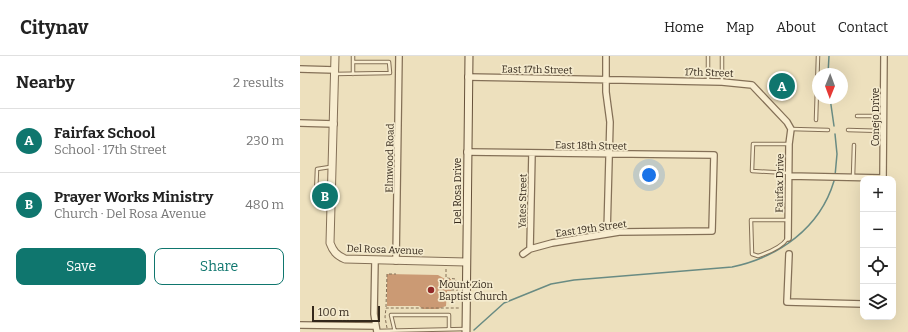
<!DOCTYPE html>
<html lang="en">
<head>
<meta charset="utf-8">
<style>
	:root { --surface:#fff; --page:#f6f6f6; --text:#222; --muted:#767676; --line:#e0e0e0; --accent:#0f766e }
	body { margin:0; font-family:Bitter,serif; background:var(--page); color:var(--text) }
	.controls { position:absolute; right:12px; bottom:12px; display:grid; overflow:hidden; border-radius:8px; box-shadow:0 4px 16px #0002 }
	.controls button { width:36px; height:36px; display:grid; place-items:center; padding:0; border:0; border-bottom:1px solid var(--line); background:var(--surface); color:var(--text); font:20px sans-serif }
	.compass { position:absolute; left:512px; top:12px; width:36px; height:36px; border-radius:50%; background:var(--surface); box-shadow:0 4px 16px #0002; rotate:181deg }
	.scale { position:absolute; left:12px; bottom:10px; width:68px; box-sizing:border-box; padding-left:4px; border:2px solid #34281b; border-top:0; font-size:11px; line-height:14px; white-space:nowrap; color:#34281b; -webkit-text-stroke:3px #f4eacd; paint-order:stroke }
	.you { position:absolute; left:349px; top:119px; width:14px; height:14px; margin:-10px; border:3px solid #fff; border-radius:50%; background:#1a73e8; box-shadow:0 0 0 6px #1a73e833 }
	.badge { display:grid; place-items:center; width:26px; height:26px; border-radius:50%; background:var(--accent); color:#fff; font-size:13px; font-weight:700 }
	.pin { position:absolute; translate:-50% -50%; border:2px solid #fff; box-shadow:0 1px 4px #0006 }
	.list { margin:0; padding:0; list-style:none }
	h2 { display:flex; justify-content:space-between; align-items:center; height:52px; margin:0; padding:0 16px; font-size:17px }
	h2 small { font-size:13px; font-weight:400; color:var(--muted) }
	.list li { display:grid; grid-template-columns:26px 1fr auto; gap:12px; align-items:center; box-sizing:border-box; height:64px; padding:0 16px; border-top:1px solid var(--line) }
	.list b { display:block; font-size:15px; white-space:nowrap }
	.list p { margin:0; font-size:13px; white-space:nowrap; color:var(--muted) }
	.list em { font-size:13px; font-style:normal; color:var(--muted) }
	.actions { display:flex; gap:8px; padding:12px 16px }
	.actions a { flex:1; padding:9px 0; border:1px solid var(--accent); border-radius:8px; text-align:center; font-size:14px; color:var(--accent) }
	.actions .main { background:var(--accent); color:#fff }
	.icon { flex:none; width:22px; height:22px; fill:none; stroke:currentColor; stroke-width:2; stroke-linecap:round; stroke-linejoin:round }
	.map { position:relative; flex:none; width:608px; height:276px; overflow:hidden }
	header { display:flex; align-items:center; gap:24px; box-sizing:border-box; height:56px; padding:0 20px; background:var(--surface); border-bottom:1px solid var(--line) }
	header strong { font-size:19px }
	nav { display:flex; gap:22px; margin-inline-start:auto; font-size:14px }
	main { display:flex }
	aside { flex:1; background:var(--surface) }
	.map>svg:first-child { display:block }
</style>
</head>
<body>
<header>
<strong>Citynav</strong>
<nav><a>Home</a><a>Map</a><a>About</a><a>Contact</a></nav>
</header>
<main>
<aside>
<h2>Nearby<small>2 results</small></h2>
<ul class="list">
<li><span class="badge">A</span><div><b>Fairfax School</b><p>School · 17th Street</p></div><em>230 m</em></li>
<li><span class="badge">B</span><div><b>Prayer Works Ministry</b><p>Church · Del Rosa Avenue</p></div><em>480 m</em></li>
</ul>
<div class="actions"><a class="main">Save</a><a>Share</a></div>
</aside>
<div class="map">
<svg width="608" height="276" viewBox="0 0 608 276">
	<rect width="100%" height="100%" fill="#ede0bd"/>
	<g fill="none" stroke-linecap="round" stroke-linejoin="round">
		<!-- stream -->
		<path stroke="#698b83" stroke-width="1.5" d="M528,18L529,0
			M530,42L534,70
			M535,120L537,98L535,78
			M174,274L204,247L251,228L274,224L432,211C479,201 520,172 534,125"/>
	</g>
	<!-- building -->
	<path fill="#cb9a74" d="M87,218L138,219L145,223H151V235H147L146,250L138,253H123L119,250H87Z"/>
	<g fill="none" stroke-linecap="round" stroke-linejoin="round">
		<defs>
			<path id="service" d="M422,0V25
				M53,6V18
				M35,18L90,17L89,6H53V0
				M408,25V0
				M557,60H583
				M516,64L518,0
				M491,73L528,74
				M548,74L583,75
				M30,111L17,113L16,138L18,140L31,141
				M488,117L452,115L453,88H489
				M553,121L554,89
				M487,183C481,192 467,197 458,200L452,198L451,164H488
				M77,275L165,273
				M95,276L91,259H149V273"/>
			<path id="minor" d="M306,0V36L310,66L307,177
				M0,13L35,14
				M168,21L422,26L452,29L487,66L491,73L489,88L488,182
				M0,67L34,68
				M167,96L414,99L412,175L319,176L252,187L230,193L223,198
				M489,120L583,122
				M583,123L584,0
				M230,193L232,97
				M489,198L487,246L563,248
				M75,204L74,258L77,276
				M96,205L99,0
				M0,269L76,270"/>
			<path id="tertiary" d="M35,0L30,187C33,195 36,199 45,203L166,206"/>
			<path id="secondary" d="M166,276L169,0"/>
		</defs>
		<!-- service casing -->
		<use href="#service" stroke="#847057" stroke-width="4.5"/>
		<!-- minor casing -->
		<use href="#minor" stroke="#847057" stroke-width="8"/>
		<!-- tertiary casing -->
		<use href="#tertiary" stroke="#847057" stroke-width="9"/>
		<!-- secondary casing -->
		<use href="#secondary" stroke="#66513a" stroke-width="9"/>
		<!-- path -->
		<path stroke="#847057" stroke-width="1" stroke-dasharray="3 2" stroke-linecap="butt" d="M146,213V222L156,223L155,231L158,234
			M151,234H158
			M86,251L87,218H96
			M87,272L85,261L86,252H160"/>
		<!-- service -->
		<use href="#service" stroke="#f8edd0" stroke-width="2.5"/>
		<!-- minor -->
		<use href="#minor" stroke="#f8edd0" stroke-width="5.5"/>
		<!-- tertiary -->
		<use href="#tertiary" stroke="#f8edd0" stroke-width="7"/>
		<!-- secondary -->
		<use href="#secondary" stroke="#f8edd0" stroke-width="7"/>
	</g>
	<!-- markers -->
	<circle fill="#922928" stroke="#f4eacd" stroke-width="1.5" cx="131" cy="234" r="4"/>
	<g text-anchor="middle" stroke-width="3.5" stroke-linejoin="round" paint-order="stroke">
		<!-- street labels -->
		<g font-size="10" fill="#34281b" stroke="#f4eacd">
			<text transform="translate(237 13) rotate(1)" y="4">East 17th Street</text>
			<text transform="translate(409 16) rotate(2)" y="4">17th Street</text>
			<text transform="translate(575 61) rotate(-90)" y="4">Conejo Drive</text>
			<text transform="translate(291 89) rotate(1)" y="4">East 18th Street</text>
			<text transform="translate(89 102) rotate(-89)" y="4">Elmwood Road</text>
			<text transform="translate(479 127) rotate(-89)" y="4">Fairfax Drive</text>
			<text transform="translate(157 135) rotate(-90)" y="4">Del Rosa Drive</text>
			<text transform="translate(222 145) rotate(-89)" y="4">Yates Street</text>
			<text transform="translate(291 172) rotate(-8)" y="4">East 19th Street</text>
			<text transform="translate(85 193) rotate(2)" y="4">Del Rosa Avenue</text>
		</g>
		<!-- poi labels -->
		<g font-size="10" fill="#34281b" stroke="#f4eacd" text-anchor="start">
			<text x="139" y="232">Mount Zion<tspan x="139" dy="12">Baptist Church</tspan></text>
		</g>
	</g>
</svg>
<div class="controls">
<button>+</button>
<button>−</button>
<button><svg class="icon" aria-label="locate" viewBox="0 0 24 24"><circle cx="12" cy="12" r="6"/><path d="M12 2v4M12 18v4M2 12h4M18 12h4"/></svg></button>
<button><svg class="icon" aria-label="layers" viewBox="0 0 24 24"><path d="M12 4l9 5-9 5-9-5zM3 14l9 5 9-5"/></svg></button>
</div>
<svg class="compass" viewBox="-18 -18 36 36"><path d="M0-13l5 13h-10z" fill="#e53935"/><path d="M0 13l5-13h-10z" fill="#767676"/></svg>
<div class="scale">100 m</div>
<div class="you"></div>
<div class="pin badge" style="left:482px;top:30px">A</div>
<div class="pin badge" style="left:25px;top:140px">B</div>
</div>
</main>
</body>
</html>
